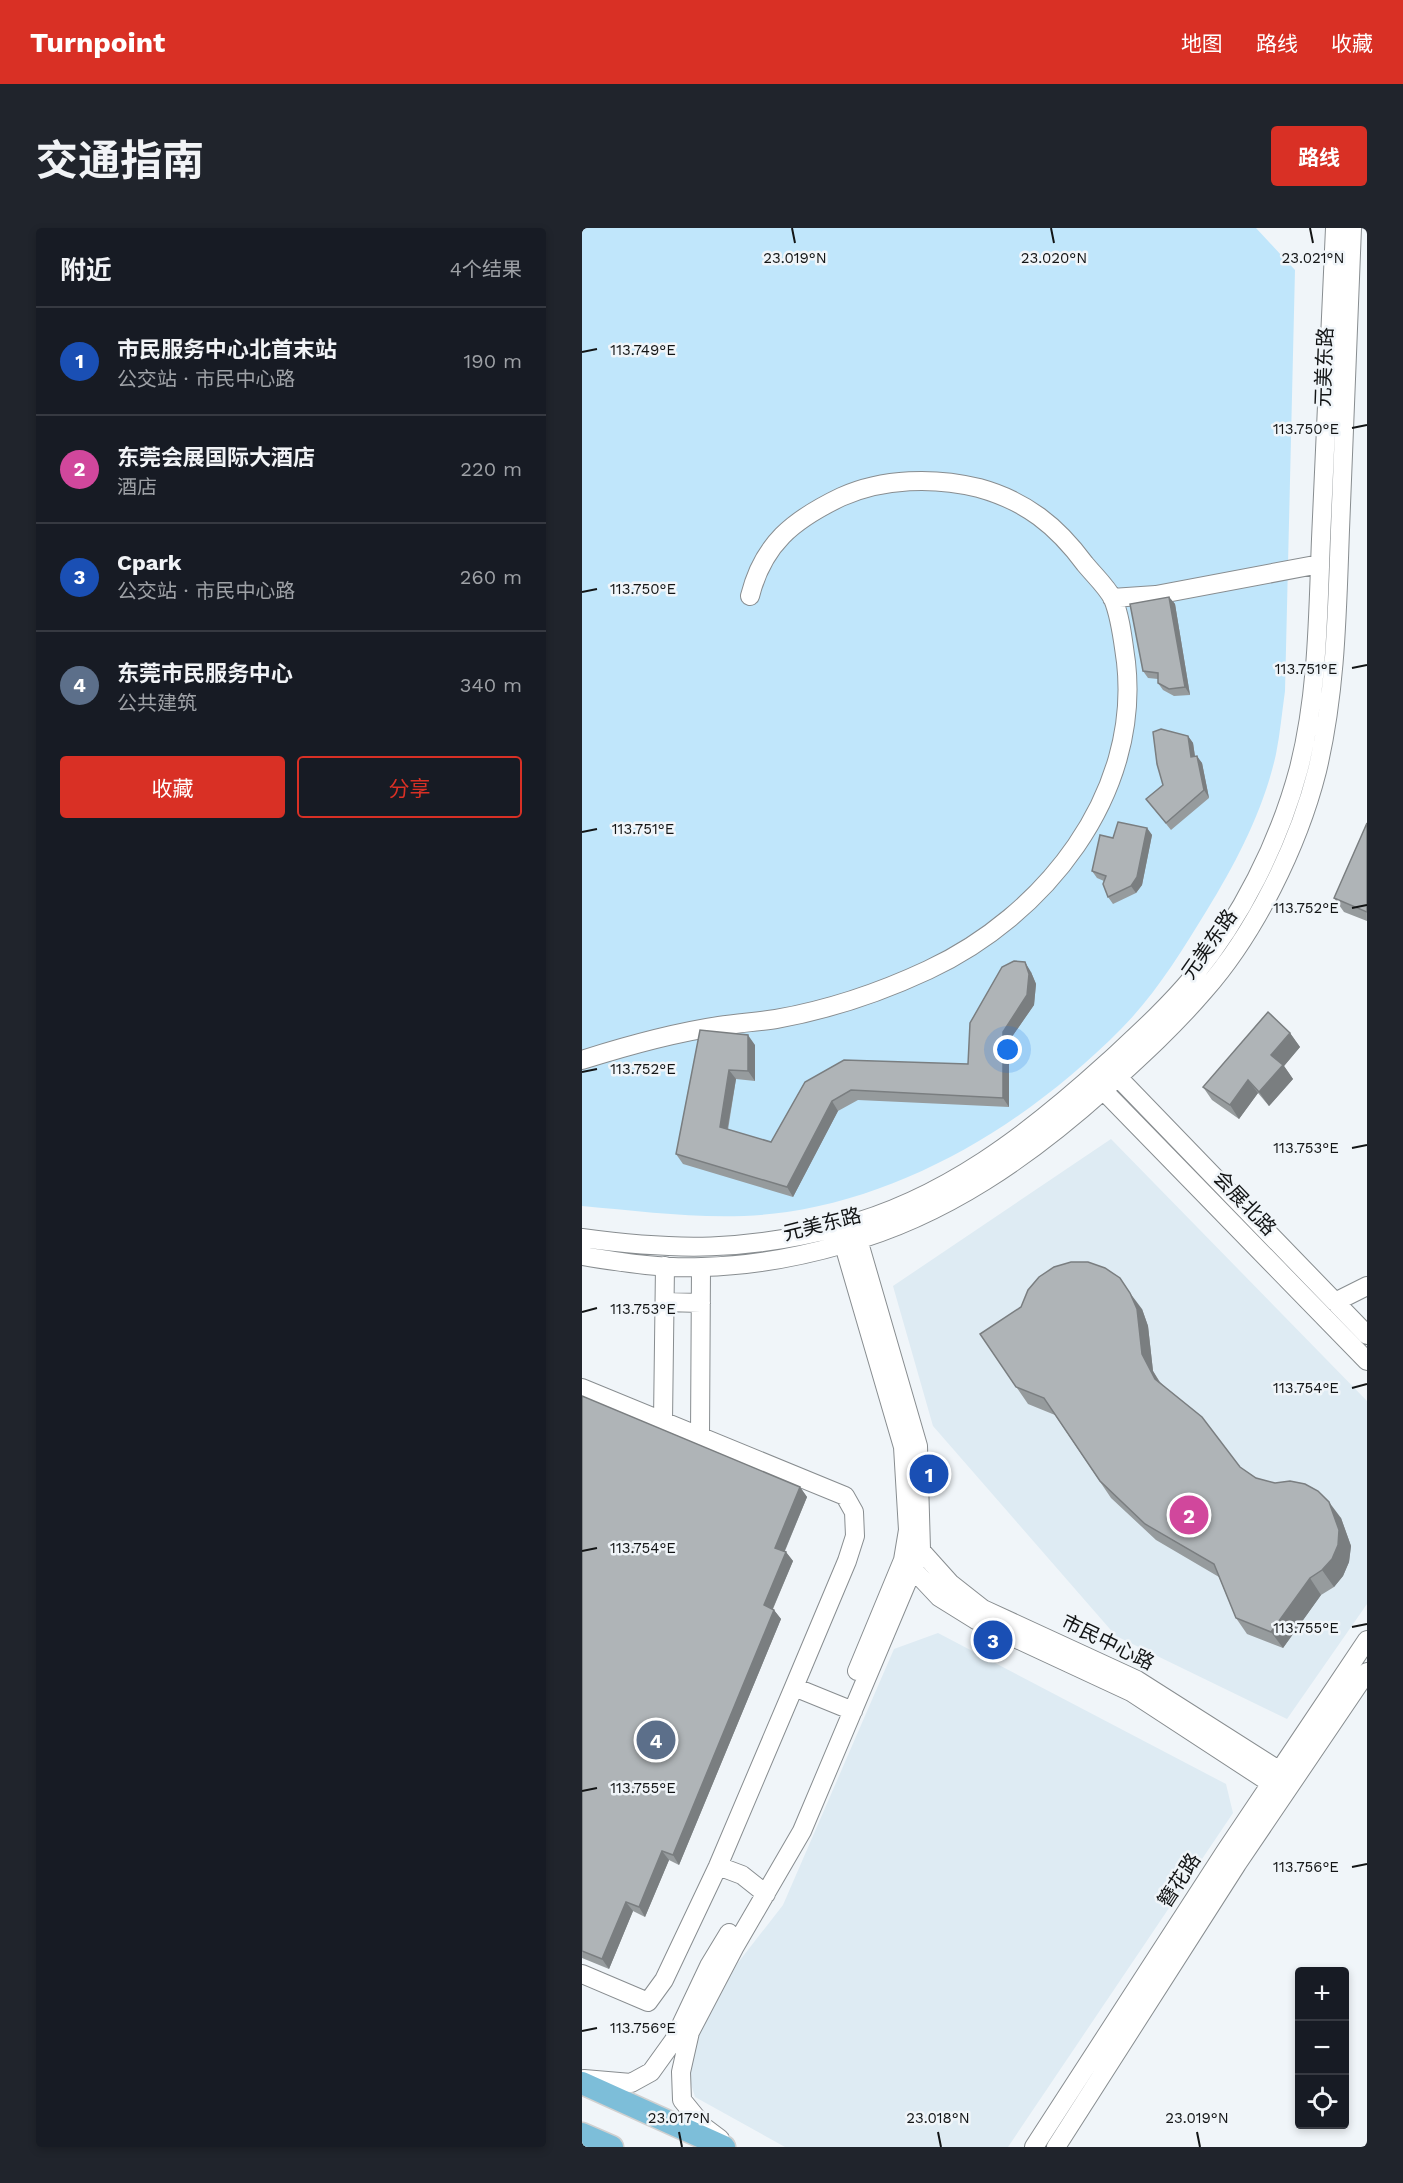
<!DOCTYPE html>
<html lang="zh">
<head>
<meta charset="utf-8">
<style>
	:root { --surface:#171b24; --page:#20242c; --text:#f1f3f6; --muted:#9ea1a6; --line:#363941; --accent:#d93025 }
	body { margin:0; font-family:"Work Sans","Noto Sans SC",sans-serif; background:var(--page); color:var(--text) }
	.controls { position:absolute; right:18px; bottom:18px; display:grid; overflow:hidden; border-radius:6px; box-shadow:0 3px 9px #0003 }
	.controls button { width:54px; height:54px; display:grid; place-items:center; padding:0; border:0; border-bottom:2px solid var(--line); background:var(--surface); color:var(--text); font:30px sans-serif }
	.you { position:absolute; left:426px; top:822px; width:21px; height:21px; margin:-15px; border:4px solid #fff; border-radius:50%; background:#1a73e8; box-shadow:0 0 0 9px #1a73e833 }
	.badge { display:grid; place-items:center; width:39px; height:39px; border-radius:50%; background:var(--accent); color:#fff; font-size:20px; font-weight:700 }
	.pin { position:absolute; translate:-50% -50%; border:3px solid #fff; box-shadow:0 2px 6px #0006 }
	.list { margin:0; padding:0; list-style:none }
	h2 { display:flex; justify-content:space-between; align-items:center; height:78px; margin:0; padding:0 24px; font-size:26px }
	h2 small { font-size:20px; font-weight:400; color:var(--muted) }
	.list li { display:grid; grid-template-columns:39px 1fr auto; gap:18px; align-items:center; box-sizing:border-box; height:108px; padding:0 24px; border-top:2px solid var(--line) }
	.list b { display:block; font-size:22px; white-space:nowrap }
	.list p { margin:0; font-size:20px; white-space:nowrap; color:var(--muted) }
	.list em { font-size:20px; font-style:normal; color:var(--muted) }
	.actions { display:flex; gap:12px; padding:18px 24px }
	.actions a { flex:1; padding:14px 0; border:2px solid var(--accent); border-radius:6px; text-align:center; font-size:21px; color:var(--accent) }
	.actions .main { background:var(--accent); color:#fff }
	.icon { flex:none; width:33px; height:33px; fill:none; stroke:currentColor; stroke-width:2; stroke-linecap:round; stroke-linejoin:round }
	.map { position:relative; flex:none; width:785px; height:1919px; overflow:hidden; border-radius:6px }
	header { display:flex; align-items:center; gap:36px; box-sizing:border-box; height:84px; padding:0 30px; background:var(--accent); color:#fff }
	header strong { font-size:28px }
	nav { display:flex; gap:33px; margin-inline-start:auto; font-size:21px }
	.intro { display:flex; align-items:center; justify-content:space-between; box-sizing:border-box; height:144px; padding:0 36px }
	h1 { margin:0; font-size:42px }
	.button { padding:15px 27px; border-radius:6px; background:var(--accent); color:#fff; font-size:21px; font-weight:700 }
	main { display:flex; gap:36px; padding:0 36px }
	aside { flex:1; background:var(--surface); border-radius:6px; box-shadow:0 3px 9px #0003 }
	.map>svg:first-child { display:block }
</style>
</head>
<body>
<header>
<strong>Turnpoint</strong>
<nav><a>地图</a><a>路线</a><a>收藏</a></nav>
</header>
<div class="intro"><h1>交通指南</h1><a class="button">路线</a></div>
<main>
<aside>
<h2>附近<small>4个结果</small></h2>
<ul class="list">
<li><span class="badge" style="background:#1a4fb4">1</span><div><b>市民服务中心北首末站</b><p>公交站 · 市民中心路</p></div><em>190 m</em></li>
<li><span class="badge" style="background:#d1479c">2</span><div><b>东莞会展国际大酒店</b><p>酒店</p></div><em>220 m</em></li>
<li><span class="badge" style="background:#1a4fb4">3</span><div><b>Cpark</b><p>公交站 · 市民中心路</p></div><em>260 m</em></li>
<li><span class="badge" style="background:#5c6f8a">4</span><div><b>东莞市民服务中心</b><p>公共建筑</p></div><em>340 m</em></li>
</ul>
<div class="actions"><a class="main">收藏</a><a>分享</a></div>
</aside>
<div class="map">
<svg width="785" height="1919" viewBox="0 0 785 1919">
	<rect width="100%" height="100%" fill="#f0f5f9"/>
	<!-- built -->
	<path fill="#deebf3" d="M529,911L785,1173V1376L705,1491L534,1408L351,1198L311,1058Z
		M356,1405L644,1556L651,1585L426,1919H203L113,1869L106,1846L118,1804L155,1736L201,1677L312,1421Z"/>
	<!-- park -->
	<path fill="#c0e6fb" d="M0,0H674L713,42L703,463C700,484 698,506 694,526C682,581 654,635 625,682C600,723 573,767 539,801C450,891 332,965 205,984C137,994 68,984 0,978Z"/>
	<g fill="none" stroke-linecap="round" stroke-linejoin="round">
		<defs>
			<path id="minor" d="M530,370L574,367L738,336
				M0,832C44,818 91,805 137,798C155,795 175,794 194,791C245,782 299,764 346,742C462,688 559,567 544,434C541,414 539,390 531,371C525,359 512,347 503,336C475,298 444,273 397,260C353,249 301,250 259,269C211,292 181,316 168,368
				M528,841L785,1107
				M514,855L785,1133
				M259,1007L321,1219L326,1302L321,1332L275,1443
				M0,1010C94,1023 165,1023 257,999C362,972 448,905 526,834C555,807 585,780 610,750C659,690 697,615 717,540C736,465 736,387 739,311C744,208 748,104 753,0
				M0,1028C39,1034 80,1041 120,1039C167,1038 217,1029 262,1016C364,988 448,928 525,859C559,828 592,798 622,763C673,705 716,618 735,543C754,464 755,383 758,302C762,201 766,101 770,0
				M83,1074L119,1075
				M753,1074L785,1058
				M0,1160L263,1268L272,1284L273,1308L265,1333L212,1459L271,1483
				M81,1193L83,1038
				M118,1208L119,1039
				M333,1316L368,1355L401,1381L555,1452L706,1548
				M325,1335L357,1369L394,1392L549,1464L699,1562
				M136,1638L160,1647L184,1666
				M0,1746L66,1774L82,1752L136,1638L212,1459
				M2,1851L49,1855L69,1844L92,1812L127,1738L147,1705
				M138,1911L122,1899L100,1872L99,1844L108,1804L152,1720L220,1603L339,1321L336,1218L273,1001
				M452,1919L643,1624L785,1412
				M474,1919L655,1636L785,1444"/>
			<path id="major" d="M0,1855L142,1919
				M0,1906L30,1919"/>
		</defs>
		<!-- minor casing -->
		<use href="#minor" stroke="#888d90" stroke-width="20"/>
		<!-- major casing -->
		<use href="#major" stroke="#d0d0d0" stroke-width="25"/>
		<!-- minor -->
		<use href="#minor" stroke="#fff" stroke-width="18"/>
		<!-- major -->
		<use href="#major" stroke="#7dbed9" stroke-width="22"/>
	</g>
	<!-- wall -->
	<path fill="#969b9d" d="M587,369L593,376L608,467L592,468L581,462L576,455V451L566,450L561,443Z
		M606,508L611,515L613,528L620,535L627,570L589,602L564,571L581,557Z
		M785,595V693L762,684L752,670Z
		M565,600L570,607L560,657L554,665L531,676L526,669L522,653L515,650L510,643L531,610Z
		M449,744L454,756L452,777L427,813V879L276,872L256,883L211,969L101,936L94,926L118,802L173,817V853L154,851L146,902L189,914L223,854L386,836Z
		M708,805L718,819L702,838L711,851L687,878L676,865L657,891L630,872L621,859Z
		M560,1081L566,1098L571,1143L578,1154L658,1239L674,1250L759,1290L769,1318L767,1334L761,1348L752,1359L739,1367L701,1420L665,1406L654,1390L637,1349L574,1312L529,1270L473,1187L446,1176L398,1106Z
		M0,1168L218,1259L225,1269L203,1323L211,1333L191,1381L199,1391L97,1637L87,1632L63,1689L51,1683L27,1741L0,1730Z"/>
	<!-- shaded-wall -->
	<path fill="#7a7e80" d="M587,369L593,376L608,467L603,459Z
		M606,508L611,515L614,536L609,529Z
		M615,528L620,535L627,570L622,562Z
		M565,600L570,607L560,657L554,665L549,658Z
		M443,734L449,744L454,756L452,777L427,813V879L421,870V804Z
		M708,805L718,819L702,838L711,851L687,878L677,864L689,827Z
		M166,807L173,817V853L166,843Z
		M147,842L154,851L144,909L138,899Z
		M666,852L676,865L657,891L648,877Z
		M250,873L256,883L211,969L205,959Z
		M548,1065L560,1081L566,1098L571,1143L585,1167L573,1151L560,1126Z
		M218,1259L225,1269L200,1329L193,1320Z
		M747,1274L759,1290L769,1318L767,1334L761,1348L752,1359L740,1342Z
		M204,1324L211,1333L188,1387L182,1377Z
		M728,1350L739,1367L701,1420L689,1404Z
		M192,1382L199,1391L97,1637L91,1627Z
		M80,1623L87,1632L63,1689L57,1679Z
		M44,1674L51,1683L27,1741L20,1731Z"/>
	<!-- building -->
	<path fill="#afb4b7" stroke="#7a7e80" stroke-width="1.5" d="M587,369L603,459L587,461L576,455V445L561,443L548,376Z
		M579,501L606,508L609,529L615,528L622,562L584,595L564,571L581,557L575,536L571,504Z
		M536,594L565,600L555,649L549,658L526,669L521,656L524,648L510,643L518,607L531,610Z
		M785,595V684L752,670Z
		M432,733L443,734L447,746L445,767L421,804V870L269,862L250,873L205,959L94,926L118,802L166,807V843L147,842L138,899L189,914L223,854L262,832L386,836L388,795L420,739Z
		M686,784L708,805L689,827L701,837L677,864L666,852L648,877L621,859Z
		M489,1034H506L523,1040L538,1050L548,1065L555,1081L560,1126L573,1151L620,1189L658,1239L674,1250L693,1255L708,1253L723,1256L736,1263L747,1274L757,1302L756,1317L750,1331L740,1342L728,1350L689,1404L654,1390L632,1336L563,1296L518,1253L462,1170L434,1159L398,1106L439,1079L446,1062L457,1049L472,1039Z
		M0,1168L218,1259L193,1320L204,1324L182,1377L192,1382L91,1627L80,1623L57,1679L44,1674L20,1731L0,1723Z"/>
	<!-- ticks -->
	<path fill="none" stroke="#131516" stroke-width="2" d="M210,0L213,15M469,0L472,15M728,0L731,15M0,124L15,121M770,200L785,197M0,364L15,361M770,440L785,437M0,604L15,601M770,680L785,677M0,844L15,841M770,920L785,917M0,1084L15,1080M770,1160L785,1156M0,1323L15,1320M770,1399L785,1396M0,1563L15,1560M770,1639L785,1636M0,1803L15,1800M97,1904L100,1919M356,1904L359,1919M615,1904L618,1919"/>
	<g text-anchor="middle" stroke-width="5" stroke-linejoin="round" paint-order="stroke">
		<!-- street labels -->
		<g font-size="20" fill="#131516" stroke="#f0f5f9">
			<text transform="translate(742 139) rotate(-88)" y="7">元美东路</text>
			<text transform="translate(627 716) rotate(-55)" y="7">元美东路</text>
			<text transform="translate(663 975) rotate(46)" y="7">会展北路</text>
			<text transform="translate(240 996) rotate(-14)" y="7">元美东路</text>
			<text transform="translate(526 1414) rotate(26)" y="7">市民中心路</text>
			<text transform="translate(597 1652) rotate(-57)" y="7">簪花路</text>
		</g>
	</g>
	<g font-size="15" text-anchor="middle" fill="#131516" stroke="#f0f5f9" stroke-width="5" stroke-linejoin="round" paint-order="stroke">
		<text x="213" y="35">23.019°N</text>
		<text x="472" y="35">23.020°N</text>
		<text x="731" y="35">23.021°N</text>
		<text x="61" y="127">113.749°E</text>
		<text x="724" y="206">113.750°E</text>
		<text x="61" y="366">113.750°E</text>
		<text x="724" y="446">113.751°E</text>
		<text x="61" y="606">113.751°E</text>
		<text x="724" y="685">113.752°E</text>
		<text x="61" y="846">113.752°E</text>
		<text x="724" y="925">113.753°E</text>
		<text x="61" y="1086">113.753°E</text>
		<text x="724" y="1165">113.754°E</text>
		<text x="61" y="1325">113.754°E</text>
		<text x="724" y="1405">113.755°E</text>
		<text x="61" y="1565">113.755°E</text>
		<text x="724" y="1644">113.756°E</text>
		<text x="61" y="1805">113.756°E</text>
		<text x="97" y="1895">23.017°N</text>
		<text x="356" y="1895">23.018°N</text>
		<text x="615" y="1895">23.019°N</text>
	</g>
</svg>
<div class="controls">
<button>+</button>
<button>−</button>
<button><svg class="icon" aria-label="locate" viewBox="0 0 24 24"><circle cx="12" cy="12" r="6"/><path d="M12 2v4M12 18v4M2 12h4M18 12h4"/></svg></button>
</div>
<div class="you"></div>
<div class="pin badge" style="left:347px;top:1246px;background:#1a4fb4">1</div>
<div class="pin badge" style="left:607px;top:1287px;background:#d1479c">2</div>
<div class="pin badge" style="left:411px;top:1412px;background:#1a4fb4">3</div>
<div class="pin badge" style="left:74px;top:1512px;background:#5c6f8a">4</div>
</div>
</main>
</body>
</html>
